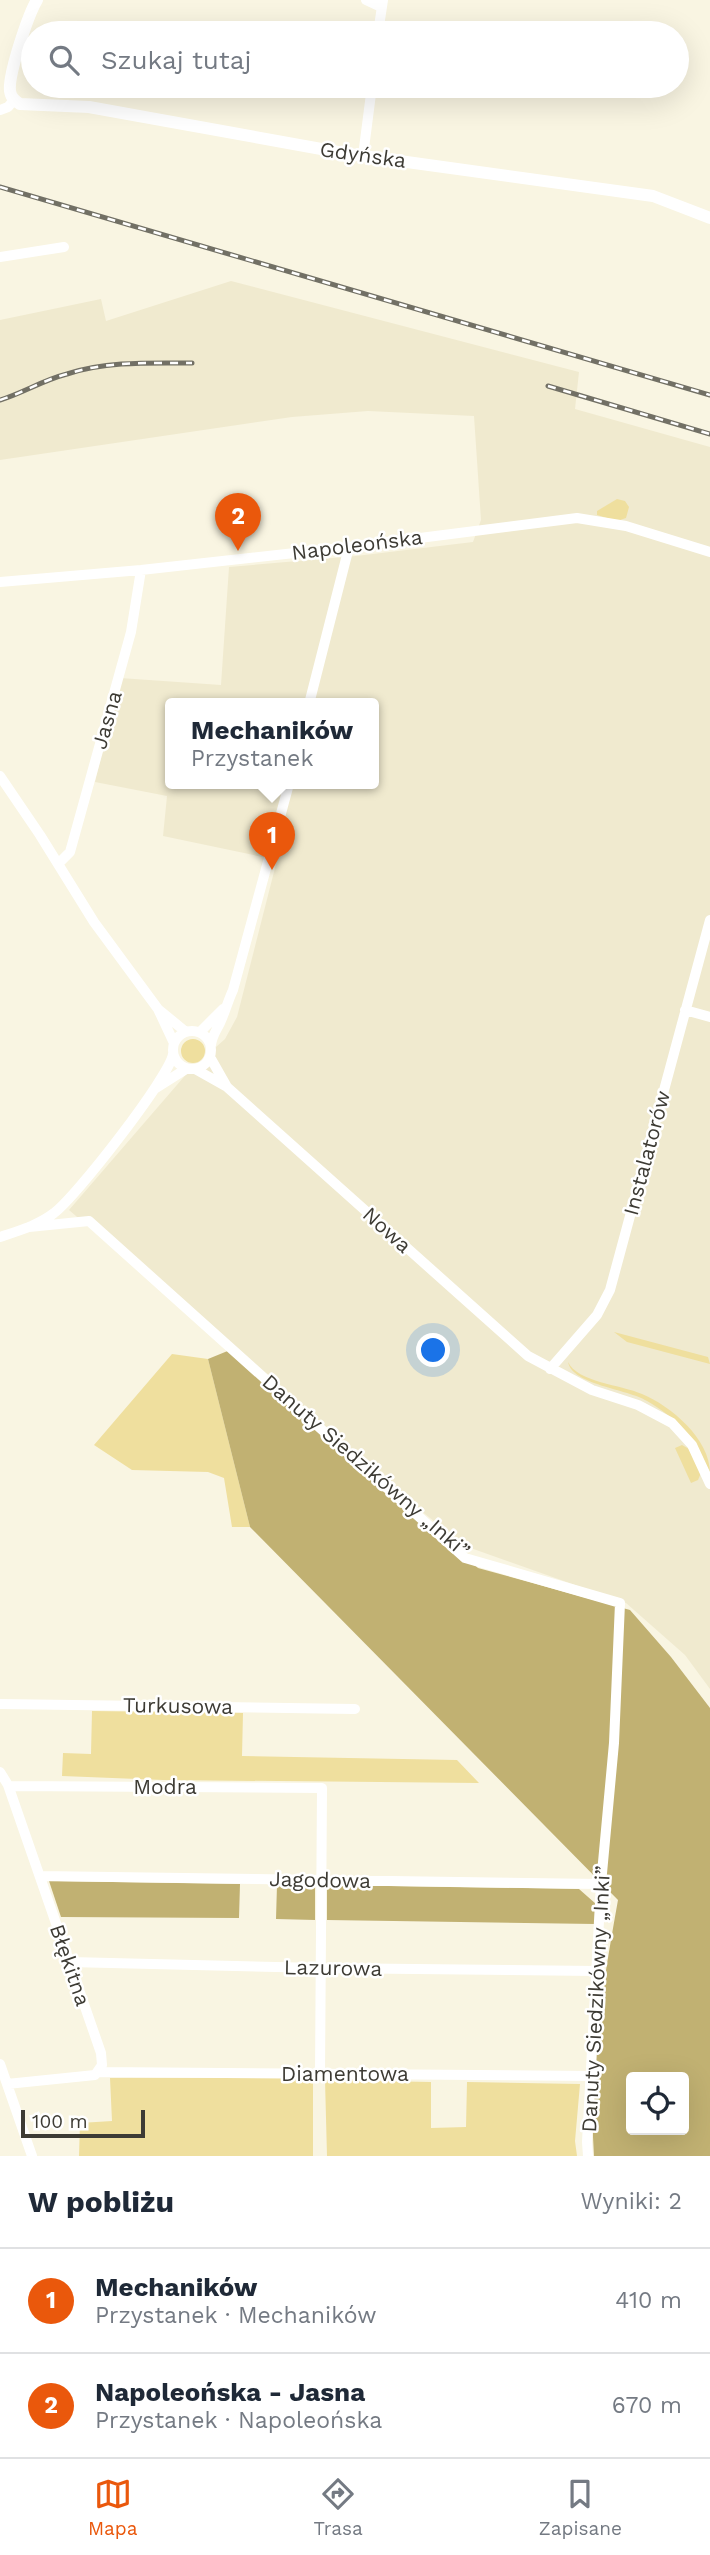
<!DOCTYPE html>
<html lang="pl">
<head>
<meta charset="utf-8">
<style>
	:root { --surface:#fff; --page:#f2f2f3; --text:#1f2937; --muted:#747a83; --line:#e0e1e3; --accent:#ea580c }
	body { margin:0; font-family:"Work Sans",sans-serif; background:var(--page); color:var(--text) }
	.controls { position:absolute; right:21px; bottom:21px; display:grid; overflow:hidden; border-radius:7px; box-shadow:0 7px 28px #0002 }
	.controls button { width:63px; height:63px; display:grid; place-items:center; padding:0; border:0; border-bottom:2px solid var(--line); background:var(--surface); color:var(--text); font:35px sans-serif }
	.scale { position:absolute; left:21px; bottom:18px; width:124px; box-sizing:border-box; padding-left:7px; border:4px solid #3d3b34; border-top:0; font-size:19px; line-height:24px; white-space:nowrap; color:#3d3b34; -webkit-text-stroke:5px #fff; paint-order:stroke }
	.you { position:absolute; left:434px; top:1351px; width:24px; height:24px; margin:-18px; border:5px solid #fff; border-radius:50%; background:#1a73e8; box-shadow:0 0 0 10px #1a73e833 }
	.badge { display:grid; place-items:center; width:46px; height:46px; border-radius:50%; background:var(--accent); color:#fff; font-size:23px; font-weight:700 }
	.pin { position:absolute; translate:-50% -58px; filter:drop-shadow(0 2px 4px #0008) }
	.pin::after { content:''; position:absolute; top:37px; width:24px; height:21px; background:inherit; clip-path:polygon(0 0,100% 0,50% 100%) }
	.popup { position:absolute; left:165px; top:698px; width:214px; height:91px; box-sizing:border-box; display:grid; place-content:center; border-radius:7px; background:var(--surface); filter:drop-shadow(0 2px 5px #0005); font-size:23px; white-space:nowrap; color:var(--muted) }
	.popup b { font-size:26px; color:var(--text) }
	.popup::after { content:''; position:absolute; left:50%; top:100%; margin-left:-14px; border:14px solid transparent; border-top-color:var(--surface) }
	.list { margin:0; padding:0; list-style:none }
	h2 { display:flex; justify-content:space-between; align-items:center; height:91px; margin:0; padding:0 28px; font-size:30px }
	h2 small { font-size:23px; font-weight:400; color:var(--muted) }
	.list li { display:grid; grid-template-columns:46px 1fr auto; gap:21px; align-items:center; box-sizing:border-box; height:105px; padding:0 28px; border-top:2px solid var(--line) }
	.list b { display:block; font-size:26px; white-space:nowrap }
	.list p { margin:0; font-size:23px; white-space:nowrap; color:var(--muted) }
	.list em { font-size:23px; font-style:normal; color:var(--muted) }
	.icon { flex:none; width:38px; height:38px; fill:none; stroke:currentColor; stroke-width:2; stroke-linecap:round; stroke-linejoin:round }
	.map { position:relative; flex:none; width:710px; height:2156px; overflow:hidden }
	.search { position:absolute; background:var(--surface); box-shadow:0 7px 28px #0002; left:21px; right:21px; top:21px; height:77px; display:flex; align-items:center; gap:18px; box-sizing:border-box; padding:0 24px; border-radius:38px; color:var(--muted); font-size:26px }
	.sheet { height:301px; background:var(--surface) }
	nav { display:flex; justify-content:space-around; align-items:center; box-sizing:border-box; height:98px; border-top:2px solid var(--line); background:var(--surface); font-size:19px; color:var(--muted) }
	nav a { display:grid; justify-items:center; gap:4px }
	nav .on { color:var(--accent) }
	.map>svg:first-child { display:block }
</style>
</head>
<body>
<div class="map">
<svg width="710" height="2156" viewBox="0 0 710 2156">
	<rect width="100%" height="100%" fill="#f9f5e2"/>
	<!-- built -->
	<path fill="#f0eacf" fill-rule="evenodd" d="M231,281L579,372L575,409L710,447V1689L685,1655L626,1603L465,1546L385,1482L69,1210L189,1071L225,1039L237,1017L277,860L163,836L167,796L95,782L120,678L221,685L229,567L356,556L473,542L481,520L474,416L368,411L292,417L0,460V320L101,299L106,321ZM170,704H374V784H170Z"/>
	<!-- green -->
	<path fill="#efdf9e" d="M617,499L625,501L629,507L626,518L617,521L597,515V511Z
		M181 1051a12 12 0 1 1 24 0a12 12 0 1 1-24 0Z
		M614,1332L708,1357L710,1364L627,1342Z
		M172,1354L208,1359L250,1527H232L224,1478L208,1472L132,1470L94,1445Z
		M568,1362C577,1382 622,1385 642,1394C671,1406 710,1439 710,1473C697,1442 677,1418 647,1401C628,1389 572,1385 568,1362Z
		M682,1445L689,1449L701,1473L698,1480L691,1483L675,1448Z
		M92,1711L243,1713L242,1756L457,1760L479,1783L163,1780L62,1776L63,1753L91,1754Z
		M110,2078H313V2156H79L80,2123L112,2121Z
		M325,2080L431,2082V2128L466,2127L467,2082L580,2084L575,2141L577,2156H327Z"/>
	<!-- forest -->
	<path fill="#c1b172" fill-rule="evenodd" d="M230,1350L385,1482L478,1568L630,1610L671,1657L710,1708V2156H594C588,2071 603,1984 618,1900L250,1527L208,1359ZM631,2077H684V2130H631Z
		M49,1881L240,1884L239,1918L61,1917Z
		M277,1885L315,1886V1920L276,1919Z
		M327,1885L579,1889L596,1904L595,1924L327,1920Z"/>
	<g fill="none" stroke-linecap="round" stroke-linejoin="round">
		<!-- minor -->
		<path stroke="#fff" stroke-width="10" d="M366,0L381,7
			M378,33L383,0
			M0,110L8,107L14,100
			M363,156L372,86
			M0,257L64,247
			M0,582L141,570L349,547L577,518L626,526L710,552
			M309,704L349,547
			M0,776L40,835L94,922L158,1009L174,1043
			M58,864L70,852L131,632L141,570
			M158,1009L186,1032
			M685,1010L710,1017
			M173 1050a19 19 0 1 1 38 0a19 19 0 1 1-38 0Z
			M200,1032L223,1009
			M211,1045C212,1036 216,1031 220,1023C225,1012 228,1001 233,990L289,784
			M210,1057L227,1087
			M195,1069L227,1087L528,1356L592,1390L638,1405L672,1423L692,1445L710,1484
			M156,1088L186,1069
			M29,1227L89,1221L465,1558L620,1603L614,1743L601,1884L587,2142L588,2156
			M0,1237C18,1231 39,1225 54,1213C76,1197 170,1076 173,1054
			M550,1369L597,1315L610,1290L710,920
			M0,1704L355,1709
			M0,1772L8,1785L101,2053L102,2065L95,2075L7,2084
			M9,1786L322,1788L320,2074
			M40,1876L601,1884
			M69,1962L319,1968L596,1971
			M0,2064L32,2156
			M99,2072L591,2076"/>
		<!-- major -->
		<path stroke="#fff" stroke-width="12" d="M37,0C28,15 8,75 10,91C11,98 15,101 20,104L89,107L349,154L653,196L710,218"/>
		<defs>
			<path id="rail" d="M0,187L710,395
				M548,386L710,434
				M0,400C23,393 43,380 67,374C107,361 150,363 192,363"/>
		</defs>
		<!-- rail casing -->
		<use href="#rail" stroke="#727065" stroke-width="5"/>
		<!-- rail -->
		<use href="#rail" stroke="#fff" stroke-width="2.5" stroke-dasharray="8" stroke-linecap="butt"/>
	</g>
	<g text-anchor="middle" stroke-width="5" stroke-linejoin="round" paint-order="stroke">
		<!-- street labels -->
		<g font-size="21" fill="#3d3b34" stroke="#fff">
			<text transform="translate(363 155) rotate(8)" y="7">Gdyńska</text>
			<text transform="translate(357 545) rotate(-7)" y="7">Napoleońska</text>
			<text transform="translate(107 720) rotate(-74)" y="7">Jasna</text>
			<text transform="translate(647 1153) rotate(-75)" y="7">Instalatorów</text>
			<text transform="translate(387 1230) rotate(42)" y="7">Nowa</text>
			<text transform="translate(366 1466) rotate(41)" y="7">Danuty Siedzikówny „Inki”</text>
			<text transform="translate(178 1706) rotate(1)" y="7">Turkusowa</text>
			<text x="165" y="1794">Modra</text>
			<text transform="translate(320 1880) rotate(1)" y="7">Jagodowa</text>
			<text transform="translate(70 1965) rotate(71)" y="7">Błękitna</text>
			<text transform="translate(333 1968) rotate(1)" y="7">Lazurowa</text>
			<text transform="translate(596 1999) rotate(-87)" y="7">Danuty Siedzikówny „Inki”</text>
			<text x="345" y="2081">Diamentowa</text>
		</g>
	</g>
</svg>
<div class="controls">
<button><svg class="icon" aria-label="locate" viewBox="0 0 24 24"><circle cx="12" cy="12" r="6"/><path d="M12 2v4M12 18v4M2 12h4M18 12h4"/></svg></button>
</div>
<div class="scale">100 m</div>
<div class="you"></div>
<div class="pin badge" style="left:272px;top:870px">1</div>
<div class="popup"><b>Mechaników</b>Przystanek</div>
<div class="pin badge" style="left:238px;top:551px">2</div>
<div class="search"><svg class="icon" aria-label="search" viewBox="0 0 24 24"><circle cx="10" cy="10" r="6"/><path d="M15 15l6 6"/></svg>Szukaj tutaj</div>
</div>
<section class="sheet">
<h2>W pobliżu<small>Wyniki: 2</small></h2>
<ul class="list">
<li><span class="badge">1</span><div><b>Mechaników</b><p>Przystanek · Mechaników</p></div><em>410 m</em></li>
<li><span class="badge">2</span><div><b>Napoleońska - Jasna</b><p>Przystanek · Napoleońska</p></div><em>670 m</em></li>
</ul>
</section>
<nav>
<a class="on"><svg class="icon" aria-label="map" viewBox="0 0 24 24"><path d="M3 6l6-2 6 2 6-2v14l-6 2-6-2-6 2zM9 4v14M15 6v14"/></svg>Mapa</a>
<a><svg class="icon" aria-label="directions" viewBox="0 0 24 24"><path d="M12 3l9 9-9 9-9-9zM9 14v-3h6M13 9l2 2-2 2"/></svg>Trasa</a>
<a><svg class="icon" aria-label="saved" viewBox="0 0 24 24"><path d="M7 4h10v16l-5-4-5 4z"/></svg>Zapisane</a>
</nav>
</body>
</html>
